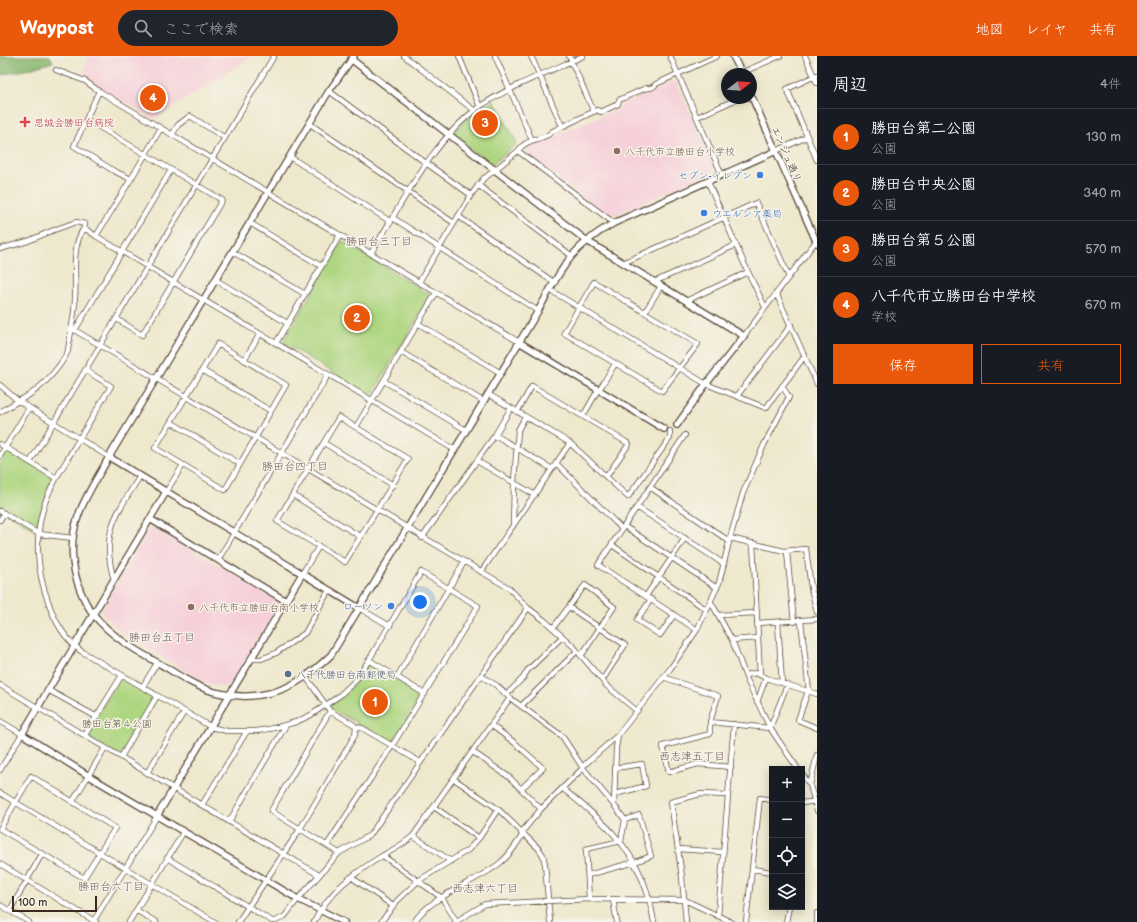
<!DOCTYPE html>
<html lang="ja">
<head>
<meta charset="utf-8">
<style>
	:root { --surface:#171b24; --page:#20242c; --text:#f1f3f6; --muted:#9ea1a6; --line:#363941; --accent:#ea580c }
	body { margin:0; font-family:"Balsamiq Sans","Klee One",sans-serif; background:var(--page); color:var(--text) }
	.controls { position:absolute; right:12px; bottom:12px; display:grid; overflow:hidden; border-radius:0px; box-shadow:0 2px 10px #0003 }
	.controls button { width:36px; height:36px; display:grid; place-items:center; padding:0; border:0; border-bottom:1px solid var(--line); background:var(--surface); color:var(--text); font:20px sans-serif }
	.compass { position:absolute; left:721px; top:12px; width:36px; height:36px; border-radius:50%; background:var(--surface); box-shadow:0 2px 10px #0003; rotate:73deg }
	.scale { position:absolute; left:12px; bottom:10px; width:85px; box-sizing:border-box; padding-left:4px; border:2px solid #3b2a1e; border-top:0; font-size:11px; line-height:14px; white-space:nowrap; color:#3b2a1e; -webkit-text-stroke:3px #f7f3e8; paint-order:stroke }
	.you { position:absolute; left:420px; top:546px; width:14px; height:14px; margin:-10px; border:3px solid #fff; border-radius:50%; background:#1a73e8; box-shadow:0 0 0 6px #1a73e833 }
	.badge { display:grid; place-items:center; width:26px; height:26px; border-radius:50%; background:var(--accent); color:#fff; font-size:13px; font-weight:700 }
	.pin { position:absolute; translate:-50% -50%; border:2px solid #fff; box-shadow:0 1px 4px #0006 }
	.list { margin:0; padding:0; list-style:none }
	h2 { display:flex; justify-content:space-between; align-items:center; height:52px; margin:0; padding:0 16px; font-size:17px }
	h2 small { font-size:13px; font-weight:400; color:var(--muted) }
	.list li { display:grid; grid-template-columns:26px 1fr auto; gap:12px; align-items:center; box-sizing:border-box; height:56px; padding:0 16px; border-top:1px solid var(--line) }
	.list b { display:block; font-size:15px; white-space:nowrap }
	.list p { margin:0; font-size:13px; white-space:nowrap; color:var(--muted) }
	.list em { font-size:13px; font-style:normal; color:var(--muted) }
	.actions { display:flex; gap:8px; padding:12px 16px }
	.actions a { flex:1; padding:9px 0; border:1px solid var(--accent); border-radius:0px; text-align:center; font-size:14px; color:var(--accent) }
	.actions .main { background:var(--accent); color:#fff }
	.icon { flex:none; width:22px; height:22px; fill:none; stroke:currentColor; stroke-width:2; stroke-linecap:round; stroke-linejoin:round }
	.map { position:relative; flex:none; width:817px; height:866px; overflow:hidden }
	header { display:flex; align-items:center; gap:24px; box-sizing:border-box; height:56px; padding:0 20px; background:var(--accent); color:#fff }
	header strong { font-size:19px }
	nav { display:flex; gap:22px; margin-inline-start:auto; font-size:14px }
	.search { width:280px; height:36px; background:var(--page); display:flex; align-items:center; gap:10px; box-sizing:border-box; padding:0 14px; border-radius:22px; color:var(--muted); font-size:15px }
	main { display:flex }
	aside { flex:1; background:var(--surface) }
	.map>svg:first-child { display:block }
</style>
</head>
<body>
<header>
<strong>Waypost</strong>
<div class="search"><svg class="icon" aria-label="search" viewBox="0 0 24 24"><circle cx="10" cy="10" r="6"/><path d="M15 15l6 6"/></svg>ここで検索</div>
<nav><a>地図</a><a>レイヤ</a><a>共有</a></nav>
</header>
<main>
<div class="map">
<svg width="817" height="866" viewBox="0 0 817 866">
	<rect width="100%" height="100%" fill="#f7f3e8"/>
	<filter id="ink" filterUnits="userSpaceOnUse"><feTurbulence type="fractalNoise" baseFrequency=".025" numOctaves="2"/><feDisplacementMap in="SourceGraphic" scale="8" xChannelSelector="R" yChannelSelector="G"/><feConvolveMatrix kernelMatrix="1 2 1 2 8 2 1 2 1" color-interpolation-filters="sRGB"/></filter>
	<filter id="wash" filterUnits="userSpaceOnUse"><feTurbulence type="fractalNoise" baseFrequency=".012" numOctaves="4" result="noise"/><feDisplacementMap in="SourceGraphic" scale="16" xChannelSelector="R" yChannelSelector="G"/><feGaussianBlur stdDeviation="0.9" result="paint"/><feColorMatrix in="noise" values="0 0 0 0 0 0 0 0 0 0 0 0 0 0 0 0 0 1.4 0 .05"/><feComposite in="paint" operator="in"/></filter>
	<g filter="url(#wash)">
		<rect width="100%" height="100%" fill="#eee8cd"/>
		<!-- built -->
		<path fill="#f6cfd9" d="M88,0H253L154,63L83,21Z
			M676,25L714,110L712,116L613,160H608L526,98L527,92L620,52L622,48L650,37L664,31L666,28Z
			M154,471L278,545L279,550L230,630L222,631L207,627L189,617L122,577L103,558L102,553L149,472Z"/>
		<!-- green -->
		<path fill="#aed680" stroke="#74804f" d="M494,45L517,87L492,109L451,79L475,56Z
			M342,185L431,239L371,340L283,286Z
			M6,394L55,423C44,443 41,452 38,475L0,453V405Z
			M369,606L422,639L392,687L362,670H357L356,666L332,654L329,649L356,627Z
			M122,619L157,640L121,701L85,679Z"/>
		<!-- forest -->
		<path fill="#8ab76e" stroke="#627046" d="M0,0H50L53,6L25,14L0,19Z"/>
	</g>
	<g filter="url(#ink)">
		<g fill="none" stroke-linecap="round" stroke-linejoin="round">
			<defs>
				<path id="minor" d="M404,0L475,55
					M459,0L480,51
					M495,0L532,84
					M531,0L562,70
					M569,0L594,56
					M670,0L722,119
					M805,0L817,27
					M56,14L85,25L99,35
					M741,17L780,0
					M817,19L787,33L817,104
					M329,35L426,107L471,139
					M697,61L739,42
					M86,63L222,144L142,279L117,263
					M310,68L454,167
					M172,79L178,69L190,60L225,82
					M518,95L614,167
					M776,95L807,81
					M290,101L391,166
					M131,123L161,72
					M708,126L748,216L765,251
					M478,129L572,200
					M458,160L555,227
					M393,162L538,255
					M250,167L321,210
					M96,180L131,123L114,115L74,90L99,35L519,286
					M0,193L28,185L54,174L76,166L85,168L84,172L96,180L455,394
					M233,196L305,238
					M371,197C403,147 430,87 479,51C509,31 550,15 583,0
					M623,207L756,147L789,221
					M216,224L287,267
					M419,226L471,139L484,122L486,121L518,95C527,81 544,85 553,75L597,54L601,56L618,48L619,44L646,32C650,33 654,31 656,28L717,0
					M594,226L698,288L662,335L564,277Z
					M654,226L736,189
					M550,234L706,328L766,352L804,301
					M776,237L817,328
					M686,245L748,216
					M645,256L661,230
					M419,268L501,317
					M71,272L509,532L528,552L544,564L573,590L607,630L637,655
					M75,274L171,114
					M744,280L816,185
					M276,287L340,179
					M218,288L286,329L225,434L155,392Z
					M401,296L483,345
					M244,304L260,278
					M85,314L111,330C99,350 87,370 75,390C65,408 53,425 46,444C34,476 36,513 48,545C54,564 65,583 81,595L211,671L227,675H257L274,672L296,666L311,659L339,640L355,625L369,604L421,516L478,550L392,690L327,789
					M202,314L271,355
					M384,325L466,374
					M0,329L17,344L109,401
					M599,334L615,308
					M488,338L570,387L628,441L670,382V375
					M737,340L791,269
					M0,356C8,351 16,346 24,342C41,333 60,312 68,295C70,277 75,260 75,242C77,219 70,193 84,172
					M517,356L532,330L626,386L629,388L606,421
					M583,360L598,334
					M339,361L408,403L345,506L277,465Z
					M171,366L240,408
					M356,371L436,237
					M495,379L552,413
					M685,379L598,509L697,574
					M324,387L393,429
					M0,388L56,422
					M0,400L29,352
					M477,405L535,439
					M30,406L274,0
					M556,407L622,473
					M650,431L729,485
					M166,436L183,409
					M293,439L361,481
					M637,451L724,508
					M0,455L39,478L73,482
					M0,464L4,457
					M513,470L514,426L518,374L525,361
					M624,470L717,532
					M422,482L495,379L511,352
					M730,482L784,495L806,493L811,532L817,556
					M753,487L760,619
					M612,489L707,554
					M787,496L794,566
					M218,504L328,319
					M481,516L570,387
					M302,518L319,490
					M114,524C100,476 116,459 140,420
					M646,540L685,482
					M651,543L637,564L660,579L674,559
					M711,546L732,584L747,624L770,672L798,713
					M569,551L625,589L603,623
					M359,552L390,570
					M719,559L756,557
					M801,565L809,635
					M757,567L817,563
					M778,567L782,627
					M553,572L585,529L614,551L581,600
					M732,584L758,582
					M252,603H261L276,597L305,577L329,534
					M369,604L425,638
					M745,619L756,617L766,622L817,638
					M481,620L496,629L510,642L562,680L583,712L614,749
					M306,621L330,655L353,668L356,671L362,672L420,706
					M397,621L464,506
					M663,621L718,640L710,666V678L663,690L669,716L698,708L731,711
					M0,629L319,819
					M143,630L157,607
					M48,634L97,661
					M808,635L798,664L817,672
					M507,638L523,622L527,615L562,581
					M757,646L766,622
					M521,650L577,595
					M330,655L271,755L339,797
					M0,665L22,678L0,714
					M710,666L770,672L787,629
					M491,669L515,687L543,712L521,733
					M85,679L122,619
					M473,696L509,721L541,753
					M121,701L157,640
					M582,711L618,679L670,613L697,574L719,527L730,482L743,437L764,389L789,341L782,330
					M147,717L184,656
					M802,718L810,729L817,755
					M31,720L115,772L84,822L0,773Z
					M454,723L498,753L539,793L543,799L545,808L550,866
					M810,729L817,699
					M562,732C598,761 631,787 646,833C650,844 652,855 654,866
					M0,737L215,866
					M615,738L646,730L642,708L615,712
					M73,745L105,692
					M802,747L816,745
					M202,749L247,675
					M434,751L479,782
					M229,766L286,669
					M521,777L541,753L583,712
					M413,780L451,805
					M678,793L723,796
					M383,800L442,842L457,866
					M167,802L272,865H276L285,860L298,843L339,797L370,779L528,552
					M0,808L96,866
					M752,813L772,816
					M588,819L635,806L651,800L639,759L625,764
					M351,821L393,850
					M589,843L586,793L621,785L625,764L614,749L616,692L618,679
					M613,844L617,866
					M0,849L29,866
					M10,854L42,798
					M136,854L156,866
					M718,860L734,668
					M93,866L157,760
					M129,866L184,775
					M238,866L300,773L355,679L356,671
					M314,866C329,835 353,818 382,800C393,794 404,788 413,780L510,642
					M381,866L397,845L418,825L468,794L479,782L498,753
					M414,866C432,839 475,827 500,807C510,799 516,789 523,778
					M455,866L485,848L589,843L685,844L731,866
					M686,866L682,821L671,746L700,738L728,739
					M746,866L760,742L772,744
					M786,866L789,851
					M817,866V857"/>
				<path id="tertiary" d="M354,0L329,35L109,401C90,435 68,464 73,505C75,523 82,544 94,559C113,583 141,597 167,612C183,622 200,633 219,637C235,641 254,641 270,637C295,631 313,616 331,599L538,255C546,241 554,225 563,212C575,193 594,178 614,167L776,95
					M733,0L742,18
					M351,3L587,185L744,280L706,328L677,369
					M751,39L817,187
					M519,286L664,373
					M109,401L359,552
					M166,436L22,678L89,720L298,843L344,866
					M150,463L286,545
					M157,760L302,518"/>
			</defs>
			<!-- minor casing -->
			<use href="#minor" stroke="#564638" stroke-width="6"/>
			<!-- tertiary casing -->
			<use href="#tertiary" stroke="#564638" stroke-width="8"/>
			<!-- minor -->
			<use href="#minor" stroke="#fff" stroke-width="4.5"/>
			<!-- tertiary -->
			<use href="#tertiary" stroke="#fff" stroke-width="5.5"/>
		</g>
	</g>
	<!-- markers -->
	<path fill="#e0444e" stroke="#f7f3e8" stroke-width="1.5" d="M23 60h4v4h4v4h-4v4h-4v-4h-4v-4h4z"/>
	<g fill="#8d6e63" stroke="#f7f3e8" stroke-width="1.5">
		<circle cx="617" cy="95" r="4"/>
		<circle cx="191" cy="551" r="4"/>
	</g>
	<g fill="#3f7fe0" stroke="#f7f3e8" stroke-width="1.5">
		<circle cx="760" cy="119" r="4"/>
		<circle cx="704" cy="157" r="4"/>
		<circle cx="391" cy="550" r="4"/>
	</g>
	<circle fill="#5c6f8a" stroke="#f7f3e8" stroke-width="1.5" cx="288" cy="618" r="4"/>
	<g text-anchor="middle" stroke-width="3" stroke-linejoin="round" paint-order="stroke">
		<!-- health labels -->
		<g font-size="10" fill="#be3a42" stroke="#f7f3e8" text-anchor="start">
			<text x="34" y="70">思誠会勝田台病院</text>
		</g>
		<!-- education labels -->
		<g font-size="10" fill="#785e54" stroke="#f7f3e8" text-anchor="start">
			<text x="625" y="99">八千代市立勝田台小学校</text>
			<text x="199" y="555">八千代市立勝田台南小学校</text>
		</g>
		<!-- street labels -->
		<g font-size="10" fill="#3b2a1e" stroke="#f7f3e8">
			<text transform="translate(787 98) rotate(66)" y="4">エンジュ通り</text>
		</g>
		<!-- shop labels -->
		<g font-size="10" fill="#366cbe" stroke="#f7f3e8" text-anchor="end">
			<text x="752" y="123">セブン-イレブン</text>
			<text x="712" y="161" text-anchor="start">ウエルシア薬局</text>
			<text x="383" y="554">ローソン</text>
		</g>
		<!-- service labels -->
		<g font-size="10" fill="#4e5e75" stroke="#f7f3e8" text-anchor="start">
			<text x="296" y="622">八千代勝田台南郵便局</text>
		</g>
		<!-- park labels -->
		<g font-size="10" fill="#585536" stroke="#f7f3e8">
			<text x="117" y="671">勝田台第４公園</text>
		</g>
		<!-- neighbourhood labels -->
		<g font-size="11" fill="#73595c" stroke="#f7f3e8">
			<text x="379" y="189">勝田台三丁目</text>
			<text x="295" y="414">勝田台四丁目</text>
			<text x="162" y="585">勝田台五丁目</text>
			<text x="692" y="704">西志津五丁目</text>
			<text x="111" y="834">勝田台六丁目</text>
			<text x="485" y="836">西志津六丁目</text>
		</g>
	</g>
</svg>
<div class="controls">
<button>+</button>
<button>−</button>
<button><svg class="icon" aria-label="locate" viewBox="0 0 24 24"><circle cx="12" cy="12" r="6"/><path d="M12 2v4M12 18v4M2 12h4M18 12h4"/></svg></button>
<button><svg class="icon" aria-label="layers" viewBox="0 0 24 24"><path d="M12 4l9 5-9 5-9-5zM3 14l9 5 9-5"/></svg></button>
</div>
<svg class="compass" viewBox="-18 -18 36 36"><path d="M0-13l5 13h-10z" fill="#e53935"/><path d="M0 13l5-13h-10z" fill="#9ea1a6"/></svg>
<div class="scale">100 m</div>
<div class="you"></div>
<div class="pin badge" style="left:375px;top:646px">1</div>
<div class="pin badge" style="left:357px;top:262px">2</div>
<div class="pin badge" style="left:485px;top:67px">3</div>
<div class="pin badge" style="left:153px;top:42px">4</div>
</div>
<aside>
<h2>周辺<small>4件</small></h2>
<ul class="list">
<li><span class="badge">1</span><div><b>勝田台第二公園</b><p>公園</p></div><em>130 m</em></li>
<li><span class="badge">2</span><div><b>勝田台中央公園</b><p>公園</p></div><em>340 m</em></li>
<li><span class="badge">3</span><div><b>勝田台第５公園</b><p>公園</p></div><em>570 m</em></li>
<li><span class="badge">4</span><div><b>八千代市立勝田台中学校</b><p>学校</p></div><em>670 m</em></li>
</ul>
<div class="actions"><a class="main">保存</a><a>共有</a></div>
</aside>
</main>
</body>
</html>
